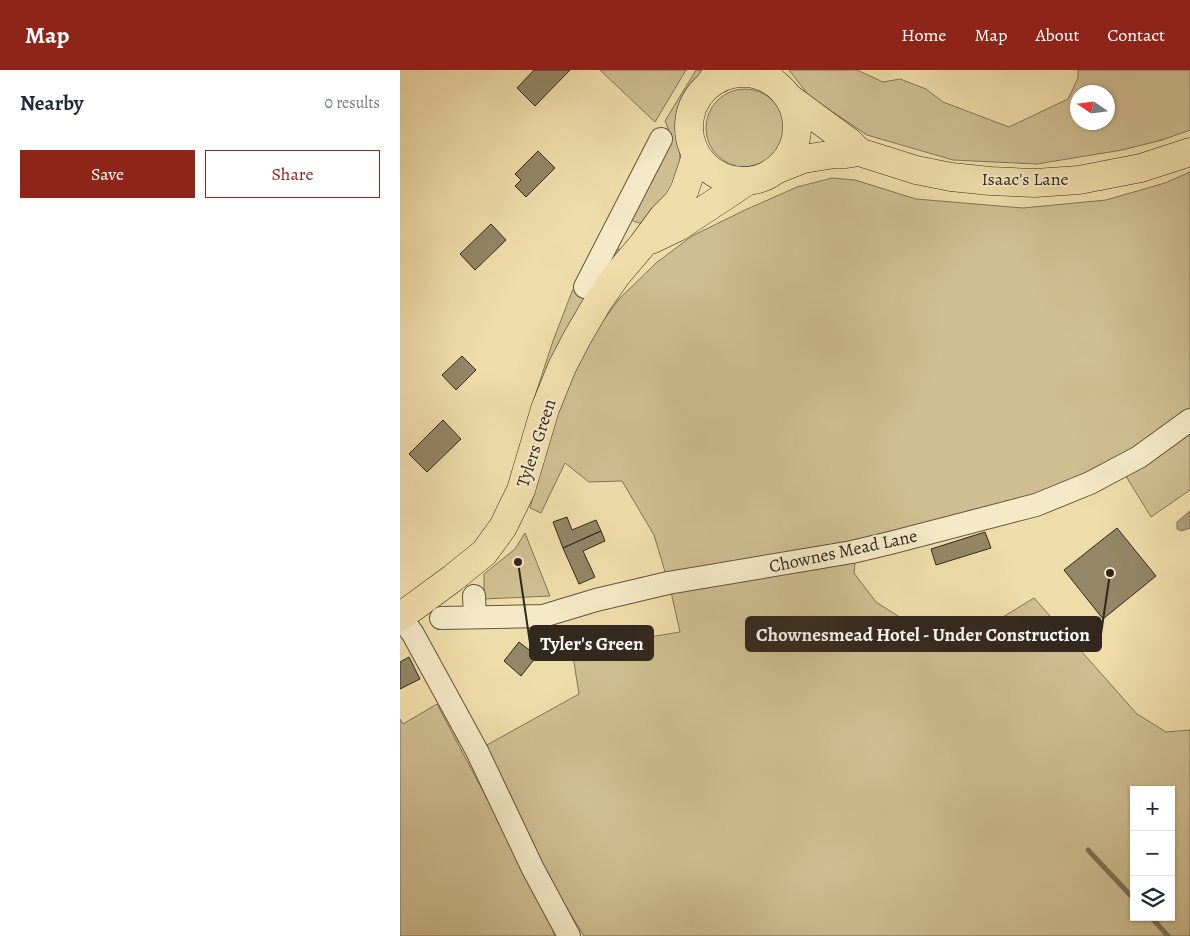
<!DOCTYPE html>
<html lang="en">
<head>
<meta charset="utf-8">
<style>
	:root { --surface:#fff; --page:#f2f2f3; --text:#1f2937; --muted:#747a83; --line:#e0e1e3; --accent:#8f2418 }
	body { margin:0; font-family:Alegreya,serif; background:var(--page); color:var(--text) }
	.controls { position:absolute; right:15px; bottom:15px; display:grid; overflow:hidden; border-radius:0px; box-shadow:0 1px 4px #0004 }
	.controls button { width:45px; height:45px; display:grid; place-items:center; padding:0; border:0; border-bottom:1px solid var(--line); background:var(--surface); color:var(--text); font:25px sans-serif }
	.compass { position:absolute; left:670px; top:15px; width:45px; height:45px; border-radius:50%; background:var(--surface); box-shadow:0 1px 4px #0004; rotate:283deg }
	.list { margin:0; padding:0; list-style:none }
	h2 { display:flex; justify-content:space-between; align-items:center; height:65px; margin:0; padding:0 20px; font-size:21px }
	h2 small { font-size:16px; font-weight:400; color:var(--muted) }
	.actions { display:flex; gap:10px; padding:15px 20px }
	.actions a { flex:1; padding:11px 0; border:1px solid var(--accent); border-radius:0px; text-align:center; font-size:18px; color:var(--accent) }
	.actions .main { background:var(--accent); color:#fff }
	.icon { flex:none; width:28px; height:28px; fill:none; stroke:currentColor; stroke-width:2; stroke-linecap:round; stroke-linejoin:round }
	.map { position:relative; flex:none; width:790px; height:866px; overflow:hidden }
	header { display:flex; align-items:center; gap:30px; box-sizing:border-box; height:70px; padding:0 25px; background:var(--accent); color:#fff }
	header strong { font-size:24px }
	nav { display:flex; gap:28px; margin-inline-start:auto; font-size:18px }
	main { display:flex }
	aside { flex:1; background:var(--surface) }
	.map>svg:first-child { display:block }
</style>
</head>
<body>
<header>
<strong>Map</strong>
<nav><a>Home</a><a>Map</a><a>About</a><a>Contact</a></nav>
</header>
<main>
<aside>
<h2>Nearby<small>0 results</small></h2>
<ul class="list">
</ul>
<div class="actions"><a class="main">Save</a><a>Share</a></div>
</aside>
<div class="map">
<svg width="790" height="866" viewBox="0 0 790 866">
	<rect width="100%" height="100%" fill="#efdda9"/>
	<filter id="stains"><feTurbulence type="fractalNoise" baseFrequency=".004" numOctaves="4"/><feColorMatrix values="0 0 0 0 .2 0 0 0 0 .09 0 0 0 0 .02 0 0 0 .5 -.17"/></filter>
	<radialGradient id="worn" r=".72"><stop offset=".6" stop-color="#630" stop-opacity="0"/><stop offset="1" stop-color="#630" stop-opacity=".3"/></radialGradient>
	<!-- green -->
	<path fill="#cfbe91" stroke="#807358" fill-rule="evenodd" d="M200,0H286L255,52Z
		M296,0H303C294,12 282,24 278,39C271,64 288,92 276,116C270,128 255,141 246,152C239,154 235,153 230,148L269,65L268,58L265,51Z
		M389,0H457L483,12L500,9L526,19L543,32L609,57L668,29L678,8V0H790V60L762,70L722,80L637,94L553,90L467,65L409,26ZM678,22H708V52H678Z
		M306 58a39 39 0 1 1 78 0a39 39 0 1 1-78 0Z
		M790,102V420L751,447L724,403L489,465L266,505L254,465L222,411L189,412L165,393L141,443L130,438L157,340L185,275L219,229L256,193L292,166L345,140L397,117L432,108L455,110L516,129L623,138L706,130L765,113Z
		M217,176L219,181L217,185L133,332L153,271L173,219L180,218Z
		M125,463L150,526L84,529V504L115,479Z
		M455,493L454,503L476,532L509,553L556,557L603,547L634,528L737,644L766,662L790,660V866H184L141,796L85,676L179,624L172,580L280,562L271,522L342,509ZM734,720H771V847H734Z
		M37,634L141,831L155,866H0V649L3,654Z"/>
	<!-- water -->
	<path fill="#af9f7a" stroke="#7d6f55" d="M790,441V458L781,461L777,459V452Z"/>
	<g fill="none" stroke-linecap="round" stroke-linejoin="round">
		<!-- stream -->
		<path stroke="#7d6f55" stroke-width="5" d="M688,780L734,829
			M751,847L768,866"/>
	</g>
	<!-- building -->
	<path fill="#948666" stroke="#32281e" d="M134,0H170L135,36L117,18Z
		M138,81L155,98L126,127L115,116L121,110L115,104Z
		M91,154L106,170L75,200L60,184Z
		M62,286L76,300L56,320L42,305Z
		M43,350L61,369L27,402L9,384Z
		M167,447L172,460L196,450L201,461L163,478L153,452Z
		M717,458L756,506L703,549L664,500Z
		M201,461L205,471L183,481L195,507L179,514L163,478Z
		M585,462L591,478L536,495L531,479Z
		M119,572L137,586L121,606L104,591Z
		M9,587L20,609L0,619V592Z"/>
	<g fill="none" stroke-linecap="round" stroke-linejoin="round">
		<defs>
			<path id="minor" d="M185,217L261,69
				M74,526L75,547
				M1,547L13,564L77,681L133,799L169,866
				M41,548L143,546L196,530L268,513L452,482L490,473L636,435L690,413L739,387L790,350"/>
			<path id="major" d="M368,0L370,10
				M310,14L318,0"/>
			<path id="highway" d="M289 57a54 54 0 1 1 108 0a54 54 0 1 1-108 0Z
				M388,27L449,72L459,82
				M378,99L403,89L435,84H446L459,82L516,100L551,107L590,111L635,113L679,110L741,98L790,82
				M251,170L278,157L346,112
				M0,547L53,508L84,483L103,457L121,420L145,339L162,297L177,268L198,232L216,206L243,174L263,147L278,132L285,119L296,86"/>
		</defs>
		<!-- minor casing -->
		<use href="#minor" stroke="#615541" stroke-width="24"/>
		<!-- major casing -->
		<use href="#major" stroke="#32281e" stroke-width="29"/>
		<!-- highway casing -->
		<use href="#highway" stroke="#32281e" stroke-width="29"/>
		<!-- minor -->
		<use href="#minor" stroke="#f5e9c7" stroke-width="22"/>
		<!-- major -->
		<use href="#major" stroke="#efdda9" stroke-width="28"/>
		<!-- highway -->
		<use href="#highway" stroke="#efdda9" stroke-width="28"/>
	</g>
	<g text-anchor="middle" stroke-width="4" stroke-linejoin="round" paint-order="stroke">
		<!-- street labels -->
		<g font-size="18" fill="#32281e" stroke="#f5e9c7">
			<text x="625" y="115">Isaac's Lane</text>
			<text transform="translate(136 373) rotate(-72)" y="6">Tylers Green</text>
			<text transform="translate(443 481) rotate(-12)" y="6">Chownes Mead Lane</text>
		</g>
	</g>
	<!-- callouts -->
	<path fill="none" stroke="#32281e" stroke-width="2" d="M710 503L701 564M118 492L130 573"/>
	<g fill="#32281e" stroke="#f5e9c7" stroke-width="2">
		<circle cx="710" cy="503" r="5"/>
		<circle cx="118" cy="492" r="5"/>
	</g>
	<g fill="#32281e" stroke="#32281e" stroke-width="2">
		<rect x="346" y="547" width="355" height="34" rx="5"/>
		<rect x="130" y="556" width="123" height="34" rx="5"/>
	</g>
	<g font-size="19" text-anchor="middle" font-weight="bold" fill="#fff">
		<text x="523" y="571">Chownesmead Hotel - Under Construction</text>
		<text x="192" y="580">Tyler's Green</text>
	</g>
	<rect width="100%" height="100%" filter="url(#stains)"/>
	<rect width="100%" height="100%" fill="url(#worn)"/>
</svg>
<div class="controls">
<button>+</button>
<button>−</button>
<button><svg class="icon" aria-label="layers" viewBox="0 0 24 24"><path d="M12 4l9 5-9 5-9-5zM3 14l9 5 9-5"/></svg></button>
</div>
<svg class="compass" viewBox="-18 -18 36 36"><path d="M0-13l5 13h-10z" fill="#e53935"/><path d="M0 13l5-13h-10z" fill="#747a83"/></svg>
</div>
</main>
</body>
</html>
